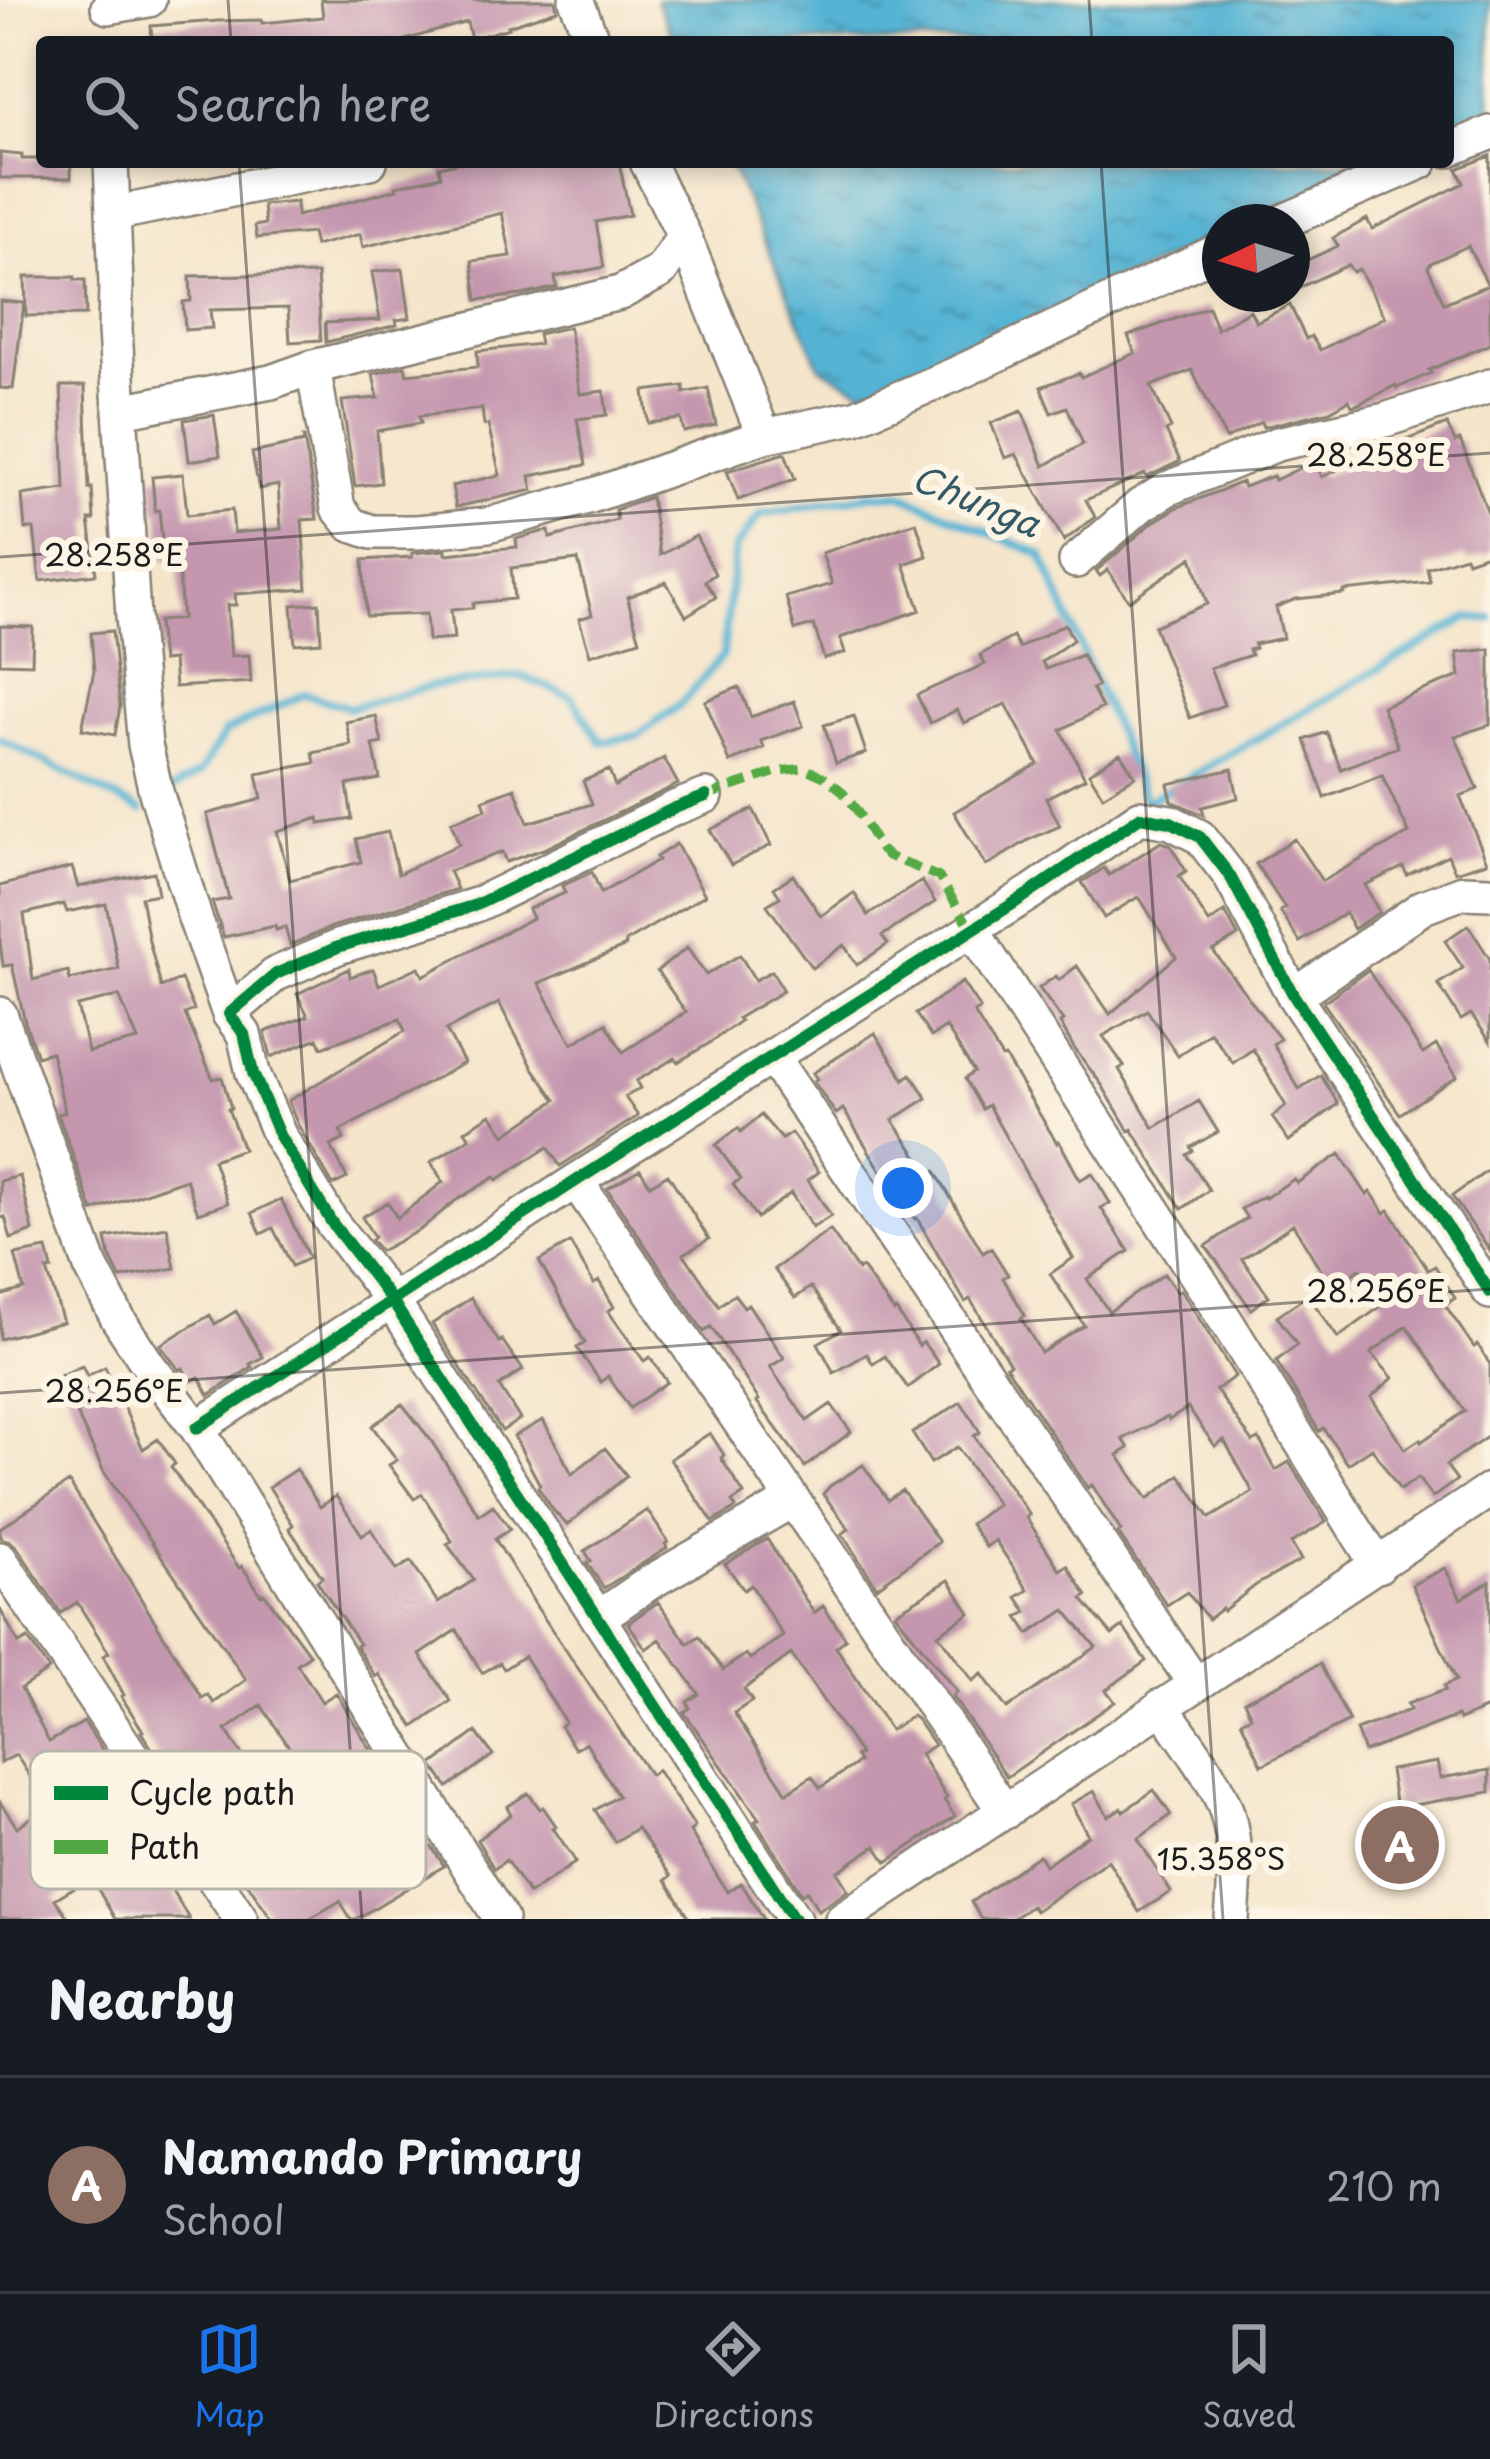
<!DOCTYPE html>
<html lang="en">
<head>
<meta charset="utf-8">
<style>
	:root { --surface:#171b24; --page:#242831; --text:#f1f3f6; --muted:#9ea1a6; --line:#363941; --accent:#1a73e8 }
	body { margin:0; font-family:"Playpen Sans",sans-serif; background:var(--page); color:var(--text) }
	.compass { position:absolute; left:1202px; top:204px; width:108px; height:108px; border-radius:50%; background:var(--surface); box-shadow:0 6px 18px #0003; rotate:266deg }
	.you { position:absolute; left:903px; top:1188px; width:42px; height:42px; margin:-30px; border:9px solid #fff; border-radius:50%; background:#1a73e8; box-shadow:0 0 0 18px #1a73e833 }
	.badge { display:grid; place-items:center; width:78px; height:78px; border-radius:50%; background:var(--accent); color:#fff; font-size:39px; font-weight:700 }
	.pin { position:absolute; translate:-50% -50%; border:6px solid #fff; box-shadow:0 3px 12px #0006 }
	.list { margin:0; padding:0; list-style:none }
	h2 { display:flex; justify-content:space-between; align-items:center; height:156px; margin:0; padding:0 48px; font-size:51px }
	h2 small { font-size:39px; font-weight:400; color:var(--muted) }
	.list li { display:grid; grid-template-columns:78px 1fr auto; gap:36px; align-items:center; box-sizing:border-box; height:216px; padding:0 48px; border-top:3px solid var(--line) }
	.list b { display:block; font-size:45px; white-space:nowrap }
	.list p { margin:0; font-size:39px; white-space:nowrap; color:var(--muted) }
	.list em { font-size:39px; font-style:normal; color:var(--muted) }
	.icon { flex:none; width:66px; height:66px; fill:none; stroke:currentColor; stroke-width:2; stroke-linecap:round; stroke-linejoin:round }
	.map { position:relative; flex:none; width:1490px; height:1919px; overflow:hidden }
	.search { position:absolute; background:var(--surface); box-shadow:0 6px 18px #0003; left:36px; right:36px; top:36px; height:132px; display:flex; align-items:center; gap:30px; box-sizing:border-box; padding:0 42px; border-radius:12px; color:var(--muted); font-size:45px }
	.sheet { height:372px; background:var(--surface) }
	nav { display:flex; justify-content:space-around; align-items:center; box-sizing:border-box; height:168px; border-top:3px solid var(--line); background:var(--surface); font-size:33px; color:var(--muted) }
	nav a { display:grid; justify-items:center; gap:6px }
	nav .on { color:var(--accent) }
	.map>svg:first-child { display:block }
</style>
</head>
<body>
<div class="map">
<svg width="1490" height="1919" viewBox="0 0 1490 1919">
	<defs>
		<pattern id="water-ripples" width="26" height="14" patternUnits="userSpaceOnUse" patternTransform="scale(3)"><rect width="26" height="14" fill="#55b4d4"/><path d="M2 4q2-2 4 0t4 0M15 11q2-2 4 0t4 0" fill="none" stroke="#4692ab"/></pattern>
	</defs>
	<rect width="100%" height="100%" fill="#fcf5e5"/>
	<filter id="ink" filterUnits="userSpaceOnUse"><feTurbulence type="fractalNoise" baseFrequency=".00833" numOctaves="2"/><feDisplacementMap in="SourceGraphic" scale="24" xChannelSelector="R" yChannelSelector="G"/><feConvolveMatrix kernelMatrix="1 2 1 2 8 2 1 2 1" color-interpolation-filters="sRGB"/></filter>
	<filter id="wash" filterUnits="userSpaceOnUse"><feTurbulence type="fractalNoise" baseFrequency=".004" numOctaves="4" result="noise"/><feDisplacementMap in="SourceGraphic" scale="48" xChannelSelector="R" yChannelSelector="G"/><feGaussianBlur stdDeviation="2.7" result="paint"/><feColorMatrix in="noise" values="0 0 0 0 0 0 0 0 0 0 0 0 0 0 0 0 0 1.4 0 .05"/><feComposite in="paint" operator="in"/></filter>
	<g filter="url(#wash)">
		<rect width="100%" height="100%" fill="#f5e5ca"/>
		<!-- water -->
		<path fill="url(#water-ripples)" stroke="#386878" stroke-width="3" d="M656,0H1490V114L1448,132V42H675Z
			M729,162H1382L1248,222H1220V235L866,393L820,367Z"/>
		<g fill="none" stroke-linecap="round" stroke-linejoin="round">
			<!-- stream -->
			<path stroke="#55b4d4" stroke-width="8" d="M0,739L141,811
				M166,793L200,773L225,732L304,694L350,708L431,686L521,676L572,697L601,742L637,736L682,703L723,655L735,548L761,514L869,495L900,494L1042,555L1146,802L1468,618L1490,619"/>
		</g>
		<g id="blocks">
			<!-- building -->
			<path fill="#c497af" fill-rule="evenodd" d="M321,0H555L557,10L508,26L509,28L471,39L467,22L398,42H152L151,26L218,21L262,20V23L323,17Z
				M0,153L22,155V159H42V162H71V178H0Z
				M1490,156V344L1429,370L1431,373L1397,388L1396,385L1359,404L1352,406L1349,400L1330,411L1263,427L1261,422L1226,439L1192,370L1151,386L1171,428L1166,431L1180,461L1147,477L1145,474L1086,500L1095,517L1064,541L1016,454L1005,458L991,423L1022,411L1044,466L1083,444L1067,407L1051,413L1041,387L1079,373L1081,377L1135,353L1128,336L1208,307L1217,329L1250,310L1256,322L1290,305L1306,339L1311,336L1320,350L1385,317L1359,269L1353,272L1348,265L1292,291V267L1338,246L1333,238L1367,219L1372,229L1464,183L1457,169ZM1468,246L1488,285L1444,303L1428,267L1431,263Z
				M460,162H619L630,215L596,222L604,267L555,277L557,287L522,295L477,300L472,261L511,256L502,213L363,247L360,234L315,246L312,233L257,238L255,226L265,224L263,205L296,202L297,216L397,189L396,186L441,176L439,167Z
				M403,269L410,318L396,320L397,325L326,342L325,323L380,320L372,272Z
				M317,274L321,340L290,342L288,308L210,310L212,328L185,330L183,302L191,301L190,276Z
				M25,277H75V280H85L86,315L26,316Z
				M0,301L24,303L13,389L0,388Z
				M569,327L580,394L604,391L607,415L577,419L586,465L530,476L533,490L456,507L452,486L500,475L488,425H484L482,409L419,416L421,423L377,431L381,483L355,486L342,401L378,398L373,374L405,366L407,374L478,367L477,351L540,344L538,334Z
				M61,386H85L89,489L92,488L94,520H89L96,574L40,581L34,529H25L22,495L65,489Z
				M684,386V393L708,388L716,425L684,432L681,419L648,423L644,391Z
				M214,415L220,456L189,461L184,420Z
				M1447,424L1455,442L1460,440L1490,518V553L1467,561L1465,556L1427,568L1430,582L1344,591V594L1296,599L1276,607L1283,638L1254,644L1255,648L1249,650L1251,655L1210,668L1224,705L1190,718L1154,626L1207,604L1192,557L1129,601L1108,570L1100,576L1096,571L1153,522L1178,507L1242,482L1244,487L1273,476L1275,480L1315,461L1322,477L1377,452Z
				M303,437H304L317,519L302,520L307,589L235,594L236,605H227L231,656L249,655L251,682L175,687L173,660L162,661L158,621L182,619L178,559L164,560L159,510L155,511L152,477L183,474L187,515L232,510L234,533L281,529L278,485L259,489L252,453L304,442Z
				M785,453L795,479L738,500L727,471Z
				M651,497L660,555L696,536L715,574L705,581L716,597L686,616L666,582L627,597L640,640L590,655L579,619L592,615L578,560L511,568L514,599L473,603V608L451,610L454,639L428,641L426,614L366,616L363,560L412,557V553L446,550V554L517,547L516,539L541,532L549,531L550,538L617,520L615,510Z
				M916,522L927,556L904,564L920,610L840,638L845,653L824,659L814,625L795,630L786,597L832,584L822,553Z
				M319,603L321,642L295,644L292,605Z
				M1065,624L1073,640L1042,662L1046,669L1082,655L1098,686L1092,689L1102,708L1061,730L1085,778L1046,798L1060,826L1030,839L986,866L954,812L1038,764L1006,704L964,723L957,710L930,723L917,695L985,664L980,655L1013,637L1019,648Z
				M0,626L33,627L32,664L0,663Z
				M112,631L120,706L115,735L82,729L94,671L91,633Z
				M1490,649V725L1455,736L1478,789L1460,796L1487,862L1455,872L1448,855L1407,875L1403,867L1365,885L1379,912L1354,929L1345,913L1300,942L1280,911L1285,908L1256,864L1294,839L1322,881L1409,833L1382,775L1325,798L1305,740L1326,732L1341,769L1398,747L1382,706L1460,676L1457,653Z
				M739,687L751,717L794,701L803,726L761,741L764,748L730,762L705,701Z
				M376,716L382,743L373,745L380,779L347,785L352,819L320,824L319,818L277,831L290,880L361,862L356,839L388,832L398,874L459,844L451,822L486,809L483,800L515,788L528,823L592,804L583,781L609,770L615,786L664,758L678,784L546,848L506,862L502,852L449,871L457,889L332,927L290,945L285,927L276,930L275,926L224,937L212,902L229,899L207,814L262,799L257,774L315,763L313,753L351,745L346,722Z
				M854,716L866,753L836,763L824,725Z
				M1120,753L1135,776L1103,796L1089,773Z
				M1232,769L1238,798L1202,807L1204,815L1172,801L1168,784Z
				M753,809L771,845L731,865L710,830Z
				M1161,842L1170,845L1186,871L1179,876L1209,923L1225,912L1238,936L1213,951L1280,1039L1273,1044L1299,1089L1321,1075L1338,1104L1289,1141L1272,1117L1286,1106L1253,1049L1233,1063L1210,1032L1178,1056L1147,1010L1103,1036L1124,1066L1119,1069L1154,1128L1199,1101L1218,1132L1191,1147L1193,1151L1187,1155L1209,1190L1182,1209L1132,1129L1129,1131L1102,1085L1074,1048L1060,1023L1063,1021L1039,988L1056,976L1059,980L1077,966L1110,1014L1176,957L1141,900L1138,897L1104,918L1082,882L1104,868L1109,875Z
				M676,844L705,895L625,942L626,946L539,983L572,1044L606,1023L623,1052L686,1012L657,971L687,948L706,975L740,955L755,980L772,971L783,991L738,1018L740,1021L708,1044L678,1062L675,1058L636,1081L640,1088L625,1097L638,1116L598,1142L560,1166L548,1147L497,1180L495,1177L455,1201L421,1229L380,1251L371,1240L374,1237L362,1217L388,1202L397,1218L443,1182L431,1162L470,1138L465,1131L491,1114L505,1135L556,1100L533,1068L499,1003L446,1030L464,1063L340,1131L344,1139L331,1146L347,1178L333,1185L298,1125L288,1101L405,1031L400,1019L322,1047L318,1038L271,1057L265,1032L308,1016L297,994L349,969L350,977L373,969L379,985L419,967L423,976L532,918L528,909L565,893L562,886L592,872L601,893L658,860L656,857Z
				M72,867L78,887L154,872L158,894L141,897L149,941L161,987L181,979L194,1010L185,1014L213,1079L222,1077L231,1108L228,1109L243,1149L213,1160L228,1203L198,1213L186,1179L93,1211L58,1114L65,1112L51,1052L37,1056L25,1022L12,965L3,966L0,943V886ZM64,904L67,912L106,904L119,969L70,980L68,971L33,980L24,914ZM119,996L138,1040L88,1052L77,1006Z
				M793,875L821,916L854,893L868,915L922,881L935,902L882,936L888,944L857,965L844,945L812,968L767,905L780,897L774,888Z
				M1468,925L1490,959V1041L1471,1014L1461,1020L1438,984L1463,968L1445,941Z
				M1368,970L1423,1054L1436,1045L1457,1076L1400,1114L1323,1002Z
				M962,982L980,1009L974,1013L1002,1058L1005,1057L1057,1143L1059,1141L1080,1180L1092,1173L1110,1203L1101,1208L1129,1251L1087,1279L1109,1312L1164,1274L1177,1292L1181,1290L1235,1376L1216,1390L1253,1442L1259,1439L1276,1470L1289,1462L1326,1522L1291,1543L1301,1560L1256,1585L1223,1611L1222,1608L1208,1619L1187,1592L1167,1605L1118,1533L1121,1531L1092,1485L1088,1488L1006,1366L1010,1364L970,1299L965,1302L917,1218L915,1219L885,1177L843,1109L836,1114L814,1082L817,1079L813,1073L875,1033L904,1079L911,1074L927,1098L893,1120L930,1175L935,1171L983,1253L991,1248L1008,1275L1003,1278L1025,1315L1021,1318L1041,1353L1084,1325L1050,1274L1073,1258L988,1105L982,1109L965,1079L974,1072L946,1027L931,1037L916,1014ZM1188,1408L1215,1446L1224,1440L1253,1492L1210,1518L1180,1475L1148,1499L1118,1455L1129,1448L1123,1439L1167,1417L1169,1420Z
				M761,1115L782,1139L791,1133L819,1172L808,1180L831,1216L812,1228L791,1193L757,1218L733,1184L741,1179L716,1145L738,1128L741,1132Z
				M1340,1154L1367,1195L1371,1192L1385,1213L1389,1210L1428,1270L1435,1266L1455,1298L1445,1305L1474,1347L1478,1345L1490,1364V1435L1446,1465L1457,1480L1432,1498L1418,1478L1400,1490L1372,1448L1348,1464L1323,1428L1319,1431L1276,1361L1297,1345L1277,1316L1308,1295L1338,1338L1384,1304L1360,1269L1331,1287L1293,1224L1242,1259L1269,1296L1251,1309L1206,1246L1247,1218L1241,1209L1264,1196L1265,1198L1294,1179L1297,1183ZM1407,1326L1465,1411L1421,1442L1420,1439L1405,1449L1371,1397L1393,1378L1371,1353Z
				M640,1169L650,1185L668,1174L709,1239L684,1254L719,1306L734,1294L744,1307L748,1304L784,1358L770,1367L807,1421L831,1404L851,1432L805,1467L757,1402L759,1400L711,1327L704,1332L607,1189Z
				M1490,1169V1251L1452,1196Z
				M20,1176L33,1231L11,1239L5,1217L0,1218V1181Z
				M281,1199L309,1258L292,1266L273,1228L261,1234L252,1213Z
				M167,1227L175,1268L120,1278L110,1257L106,1238Z
				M830,1230L858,1270L862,1268L894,1312L896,1310L919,1346L923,1342L939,1364L908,1388L885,1356L873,1364L867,1354L834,1373L818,1343L841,1330L811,1287L795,1298L774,1269Z
				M570,1243L594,1284L599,1281L614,1307L608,1311L644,1361L650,1357L667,1382L630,1408L608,1376L601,1382L577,1348L585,1343L539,1261Z
				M47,1249L52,1269L47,1270L63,1322L0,1339V1296L24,1289L15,1255Z
				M471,1298L499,1342L502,1340L523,1370L499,1386L520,1419L502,1431L432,1324Z
				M236,1311L263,1357L250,1364L252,1367L209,1395L199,1377L190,1382L183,1368L179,1370L160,1345L210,1315L215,1324Z
				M82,1366L87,1376L105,1367L143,1449L158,1439L175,1464L171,1467L239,1568L242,1566L261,1595L264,1593L310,1655L297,1664L322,1702L336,1693L374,1755L365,1760L400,1815L402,1814L433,1849L444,1866L356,1919H351L340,1901L309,1919H272L226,1852L223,1854L141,1732L143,1731L121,1696L124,1695L103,1656L109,1653L77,1602L61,1613L17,1547L10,1541L0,1538V1528L69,1482L202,1698L208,1695L214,1703L246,1680L104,1472L59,1376ZM261,1705L294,1754L256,1777L226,1730ZM299,1798L334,1852L288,1880L251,1826Z
				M961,1402L980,1432L974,1436L1029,1514L1026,1517L1060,1570L1067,1565L1087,1596L1082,1599L1112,1635L1123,1627L1146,1661L1106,1690L1115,1702L1007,1777L952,1696L957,1692L895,1613L949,1580L970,1613L938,1634L973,1681L982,1674L1007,1709L1096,1647L1065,1610L1029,1634L1018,1617L1027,1612L1017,1597L1028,1590L995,1540L986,1547L970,1524L997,1504L957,1447L931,1463L912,1433Z
				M402,1404L430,1439L479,1515L493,1505L510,1529L495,1539L538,1609L650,1775L657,1770L695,1827L690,1831L727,1892L741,1883L764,1919H690L666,1880L671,1876L637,1828L615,1842L595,1810L618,1796L586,1742L575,1749L560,1726L565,1722L524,1656L504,1669L500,1663L482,1673L457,1630L420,1655L451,1701L414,1727L379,1674L376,1677L356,1646L359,1644L317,1581L322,1577L289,1528L293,1525L269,1487L296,1469L320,1507L336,1496L362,1535L371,1529L397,1570L411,1561L438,1603L474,1580L447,1544L452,1541L422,1494L414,1499L389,1465L397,1460L372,1426Z
				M543,1420L572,1474L605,1448L627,1476L567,1525L553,1510L538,1487L540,1485L514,1436Z
				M710,1433L724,1455L721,1458L744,1494L732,1502L736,1508L713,1522L670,1459Z
				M863,1465L888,1500L902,1490L939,1542L877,1587L842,1534L849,1529L823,1494L830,1486Z
				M647,1510L668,1542L665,1544L667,1548L604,1588L587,1563L591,1561L585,1551Z
				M767,1539L814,1613L823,1606L846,1639L836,1647L890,1730L912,1716L917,1720L934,1745L920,1754L947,1798L944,1800L955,1816L887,1862L876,1846L837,1872L848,1890L818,1910L807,1891L802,1894L755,1821L759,1819L684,1712L690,1708L687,1702L699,1694L660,1639L646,1649L628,1623L658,1602L688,1644L699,1636L723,1670L746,1654L750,1659L783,1636L751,1585L744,1590L725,1564ZM791,1654L860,1754L855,1756L859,1762L820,1788L812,1776L787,1793L734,1713L752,1701L744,1689Z
				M1445,1568L1461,1599L1490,1581V1707L1459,1720L1457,1716L1364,1752L1356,1730L1410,1710L1407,1704L1445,1690L1444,1686L1456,1680L1412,1585Z
				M0,1609L19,1644L28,1639L49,1670L21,1688L49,1742L84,1722L133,1797L106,1812L134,1863L150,1853L189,1919H115L91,1877L55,1899L69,1919H0V1802L17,1827L49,1806L16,1755L0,1763Z
				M1320,1664L1349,1721L1262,1765L1241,1721L1251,1716L1244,1701Z
				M476,1732L493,1755L448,1787L432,1765Z
				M1437,1762L1440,1778L1490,1770V1792L1396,1808L1390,1770Z
				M1154,1790L1171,1815L1138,1839L1171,1892L1139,1912L1108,1860L1035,1911L1031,1906L1012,1919H981L971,1902L1039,1855L1045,1865L1088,1835L1071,1804L1094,1791L1108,1816L1122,1808L1124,1811Z
				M528,1793L540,1809L543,1807L556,1826L553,1828L576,1862L529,1894L506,1860L494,1869L477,1840L511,1814L507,1807Z"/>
		</g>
	</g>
	<g filter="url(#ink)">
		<use href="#blocks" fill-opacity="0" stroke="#888073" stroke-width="3"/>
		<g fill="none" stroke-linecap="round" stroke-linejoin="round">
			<defs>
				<path id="minor" d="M576,0L593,42
					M108,7L149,0
					M1448,150L1490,133
					M111,162L116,285L115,330L133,616L145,745L156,792L195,918L229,1014
					M647,162L684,236L764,436
					M113,214L370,162
					M1282,222L1421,162
					M313,367L338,508L352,525L372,532H417L488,525L591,496L764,436L855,417L956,374L1220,250
					M121,411L271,382L313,367L620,293L661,271L684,236
					M1076,561L1141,505L1169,488L1277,444L1385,420L1490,386
					M706,796L675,808L476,905L338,947L276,974L229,1014L244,1034L253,1073L279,1135L332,1223L392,1301L794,1919
					M972,930L1228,1324L1378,1566
					M1294,996L1423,907L1463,892L1490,893
					M0,1014L91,1267L118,1319L149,1366L197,1428L501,1919
					M772,1057L1195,1684
					M576,1181L1005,1812
					M197,1428L576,1181L1033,891L1140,817L1171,822L1200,837L1230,876L1294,996L1490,1292
					M0,1559L241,1919
					M598,1618L649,1583L793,1500
					M1161,1706C1181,1734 1217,1781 1227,1813C1237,1847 1235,1884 1232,1919
					M842,1919L1490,1490"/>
			</defs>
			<!-- minor casing -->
			<use href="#minor" stroke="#888073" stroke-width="38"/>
			<!-- minor -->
			<use href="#minor" stroke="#fff" stroke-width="33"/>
			<!-- quiet -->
			<path stroke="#52a943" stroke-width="9" stroke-dasharray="18 9" stroke-linecap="butt" d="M706,796L779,771L804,768L824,777L841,790L856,809L881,850L888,856L939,877L972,930"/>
			<defs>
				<path id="cycleway" d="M706,796L675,808L476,905L338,947L276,974L229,1014L244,1034L253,1073L279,1135L332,1223L392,1301L794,1919
					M197,1428L576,1181L1033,891L1140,817L1171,822L1200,837L1230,876L1294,996L1490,1292"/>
			</defs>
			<!-- cycleway casing -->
			<use href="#cycleway" stroke="#fcf5e5" stroke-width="20"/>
			<!-- cycleway -->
			<use href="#cycleway" stroke="#00873e" stroke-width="12"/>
		</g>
	</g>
	<!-- ticks -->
	<path fill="none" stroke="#1c1c1c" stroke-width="3" stroke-opacity="0.45" d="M228,0L231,42M1089,0L1092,42M239,162L362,1919M1101,162L1223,1919M0,557L1490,453M0,1393L1490,1289"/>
	<g text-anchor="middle" stroke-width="12" stroke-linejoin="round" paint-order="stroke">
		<!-- water labels -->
		<g font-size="36" font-style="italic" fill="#335966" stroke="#fcf5e5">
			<text transform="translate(976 501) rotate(22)" y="13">Chunga</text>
		</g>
	</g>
	<!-- legend -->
	<rect x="30" y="1751" width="396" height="138" rx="18" fill="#fcf5e5" stroke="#b9b4a9" stroke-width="3"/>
	<rect x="54" y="1786" width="54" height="14" fill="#00873e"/>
	<rect x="54" y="1840" width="54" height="14" fill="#52a943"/>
	<g font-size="33" fill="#1c1c1c">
		<text x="129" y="1805">Cycle path</text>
		<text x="129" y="1859">Path</text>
	</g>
	<g font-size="30" text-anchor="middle" fill="#1c1c1c" stroke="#fcf5e5" stroke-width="12" stroke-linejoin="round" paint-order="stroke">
		<text x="1376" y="466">28.258°E</text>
		<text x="114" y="566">28.258°E</text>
		<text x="1376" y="1302">28.256°E</text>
		<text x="114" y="1402">28.256°E</text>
		<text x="1221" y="1870">15.358°S</text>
	</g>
</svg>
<svg class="compass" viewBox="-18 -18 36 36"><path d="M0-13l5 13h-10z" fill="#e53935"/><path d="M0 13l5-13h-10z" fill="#9ea1a6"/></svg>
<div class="you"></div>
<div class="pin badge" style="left:1400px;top:1845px;background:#8d6e63">A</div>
<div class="search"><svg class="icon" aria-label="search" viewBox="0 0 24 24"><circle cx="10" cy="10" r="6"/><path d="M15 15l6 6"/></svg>Search here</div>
</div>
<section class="sheet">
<h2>Nearby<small></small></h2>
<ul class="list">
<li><span class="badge" style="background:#8d6e63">A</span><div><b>Namando Primary</b><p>School</p></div><em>210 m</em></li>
</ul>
</section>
<nav>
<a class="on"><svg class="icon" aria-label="map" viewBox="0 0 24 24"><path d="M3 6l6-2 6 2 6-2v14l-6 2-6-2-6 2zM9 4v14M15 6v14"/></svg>Map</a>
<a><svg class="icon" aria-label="directions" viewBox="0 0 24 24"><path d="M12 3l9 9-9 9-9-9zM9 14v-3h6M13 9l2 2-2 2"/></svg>Directions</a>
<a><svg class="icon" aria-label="saved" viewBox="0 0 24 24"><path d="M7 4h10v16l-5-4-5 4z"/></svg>Saved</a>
</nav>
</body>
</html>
